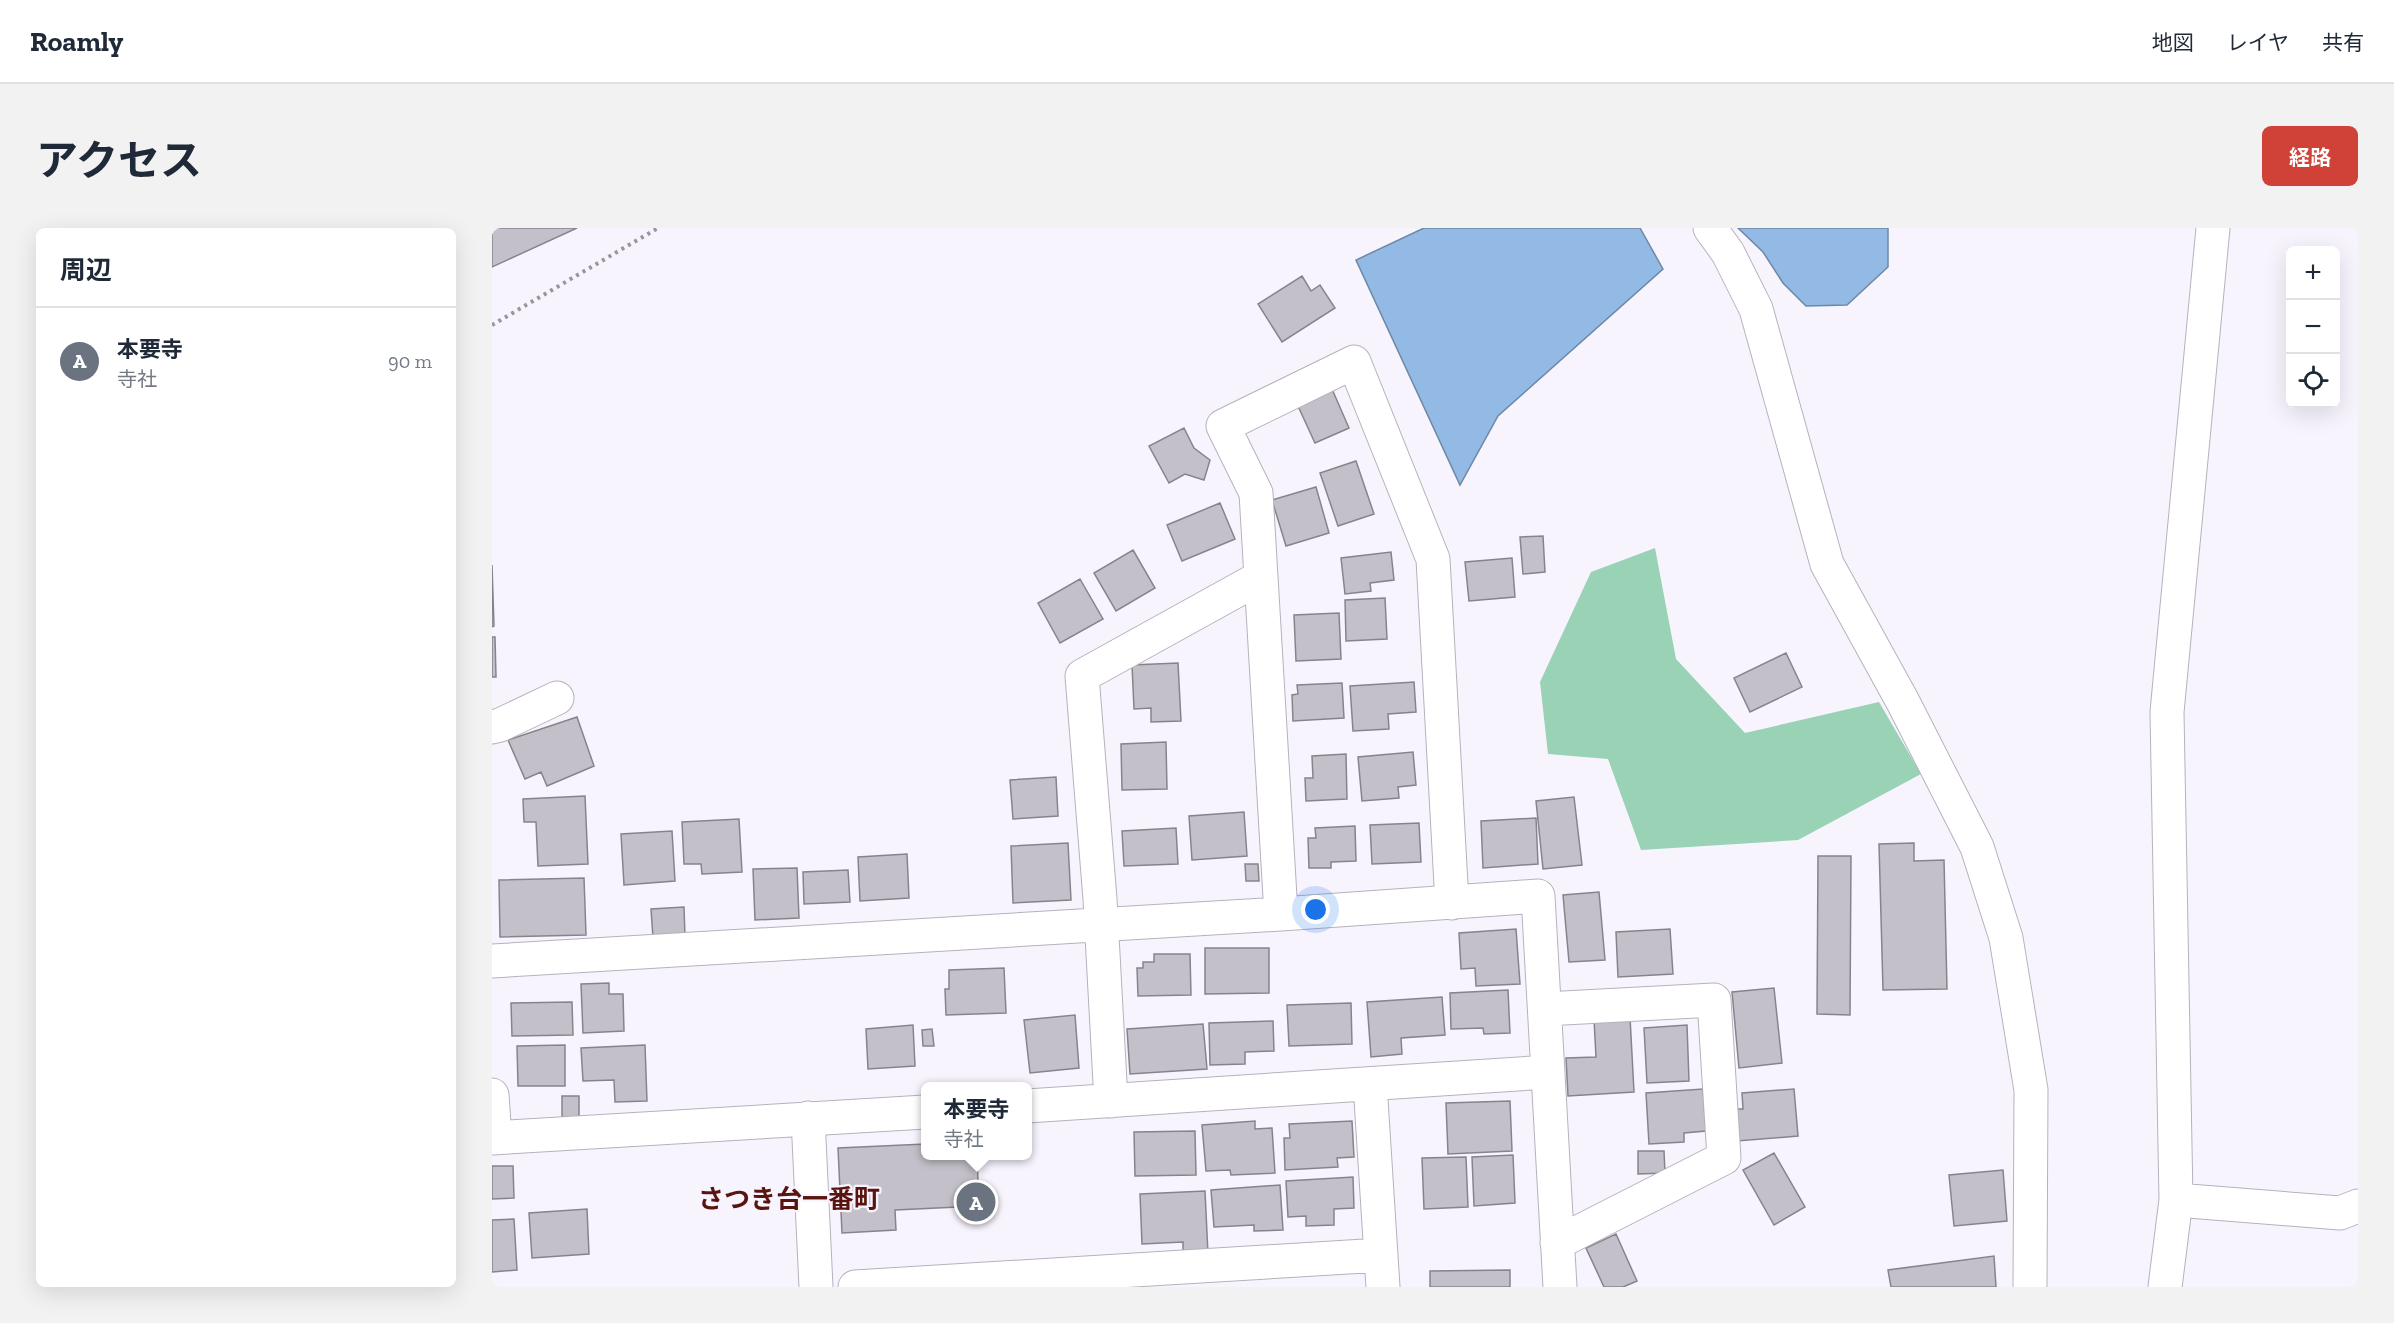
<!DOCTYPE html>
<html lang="ja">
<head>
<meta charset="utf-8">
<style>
	:root { --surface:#fff; --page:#f2f2f3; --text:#1f2937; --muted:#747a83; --line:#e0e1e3; --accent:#d04237 }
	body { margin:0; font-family:"Zilla Slab","Noto Sans JP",serif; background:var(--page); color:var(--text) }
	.controls { position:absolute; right:18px; top:18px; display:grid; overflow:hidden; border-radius:9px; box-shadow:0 6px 24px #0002 }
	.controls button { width:54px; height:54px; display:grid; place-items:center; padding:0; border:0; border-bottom:2px solid var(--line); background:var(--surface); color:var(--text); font:30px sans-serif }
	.you { position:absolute; left:824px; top:682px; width:21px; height:21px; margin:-15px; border:4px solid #fff; border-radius:50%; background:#1a73e8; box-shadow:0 0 0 9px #1a73e833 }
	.badge { display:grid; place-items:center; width:39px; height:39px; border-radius:50%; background:var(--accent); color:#fff; font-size:20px; font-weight:700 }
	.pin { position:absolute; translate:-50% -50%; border:3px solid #fff; box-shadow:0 2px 6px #0006 }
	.popup { position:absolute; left:429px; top:854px; width:111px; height:78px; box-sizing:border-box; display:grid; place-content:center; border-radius:9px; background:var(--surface); filter:drop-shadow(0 2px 4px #0005); font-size:20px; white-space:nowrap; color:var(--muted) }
	.popup b { font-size:22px; color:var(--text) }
	.popup::after { content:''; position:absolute; left:50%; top:100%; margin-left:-12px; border:12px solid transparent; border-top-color:var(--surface) }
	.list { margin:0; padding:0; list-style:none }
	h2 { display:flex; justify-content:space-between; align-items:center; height:78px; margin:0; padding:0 24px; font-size:26px }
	h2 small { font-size:20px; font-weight:400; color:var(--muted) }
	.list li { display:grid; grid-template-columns:39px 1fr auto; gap:18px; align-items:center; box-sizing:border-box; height:108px; padding:0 24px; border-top:2px solid var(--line) }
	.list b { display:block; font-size:22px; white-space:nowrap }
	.list p { margin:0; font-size:20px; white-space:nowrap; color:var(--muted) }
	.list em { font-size:20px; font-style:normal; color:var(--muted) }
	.icon { flex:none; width:33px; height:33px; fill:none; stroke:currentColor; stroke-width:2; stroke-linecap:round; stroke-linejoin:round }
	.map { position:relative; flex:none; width:1866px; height:1059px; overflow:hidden; border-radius:9px }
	header { display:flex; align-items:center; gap:36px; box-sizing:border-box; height:84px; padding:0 30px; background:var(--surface); border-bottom:2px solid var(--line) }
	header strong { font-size:28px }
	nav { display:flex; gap:33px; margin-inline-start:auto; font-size:21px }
	.intro { display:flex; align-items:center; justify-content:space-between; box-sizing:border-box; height:144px; padding:0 36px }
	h1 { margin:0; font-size:42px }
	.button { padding:15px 27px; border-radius:9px; background:var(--accent); color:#fff; font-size:21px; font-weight:700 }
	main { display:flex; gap:36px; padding:0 36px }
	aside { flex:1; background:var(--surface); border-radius:9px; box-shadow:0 6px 24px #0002 }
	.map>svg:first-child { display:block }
</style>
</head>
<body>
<header>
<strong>Roamly</strong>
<nav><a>地図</a><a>レイヤ</a><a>共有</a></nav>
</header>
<div class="intro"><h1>アクセス</h1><a class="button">経路</a></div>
<main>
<aside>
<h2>周辺<small></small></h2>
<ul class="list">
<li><span class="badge" style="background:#6b7280">A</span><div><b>本要寺</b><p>寺社</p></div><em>90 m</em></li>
</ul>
</aside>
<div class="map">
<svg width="1866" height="1059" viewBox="0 0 1866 1059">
	<rect width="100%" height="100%" fill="#f8f4fe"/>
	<!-- green -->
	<path fill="#99d2b5" d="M1163,320L1184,431L1253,505L1387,474L1429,546L1306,612L1149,622L1116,531L1056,526L1048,454L1099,344Z"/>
	<!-- water -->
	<path fill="#93bae4" stroke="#6d88a6" stroke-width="1.5" d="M932,0H1148L1171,41L1006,188L968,257L864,32Z
		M1246,0H1396V39L1355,77L1314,78L1291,55L1271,24Z"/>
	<!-- building -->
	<path fill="#c4c0c9" stroke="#87838c" stroke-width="1.5" d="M0,0H85L0,39Z
		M810,48L819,63L828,57L843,80L790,114L766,76Z
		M840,161L857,200L823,215L805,176Z
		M692,200L702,220L718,232L712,252L693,246L677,255L657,218Z
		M864,233L882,286L846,298L828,245Z
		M824,259L837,305L794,318L780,272Z
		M728,275L743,311L690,333L675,297Z
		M1051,308L1053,344L1031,346L1028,309Z
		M641,322L663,360L624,383L602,345Z
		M899,324L902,352L878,355L879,363L853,366L849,330Z
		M1020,330L1023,369L977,373L973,334Z
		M0,337L2,398L0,399Z
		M588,351L611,391L568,415L546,375Z
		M893,370L895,411L854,413L853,372Z
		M847,385L849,431L804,433L802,387Z
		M0,409H3L4,449H0Z
		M1294,425L1310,459L1258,484L1242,450Z
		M686,435L689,493L659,494V480L642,481L640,437Z
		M922,454L924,484L896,486L897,501L861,503L858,458Z
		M850,455L852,490L801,493L800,467L806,466L805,457Z
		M85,489L102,538L55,558L49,544L33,551L16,512Z
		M674,514L675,561L630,562L629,516Z
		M921,524L924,557L906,559L907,570L870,573L866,529Z
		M854,526L855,571L814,573L813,550H821L820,528Z
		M564,549L566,588L521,591L518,552Z
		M93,568L96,636L46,638L44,594H32L31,571Z
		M1082,569L1090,637L1051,641L1044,573Z
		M752,584L755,628L700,632L697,588Z
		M1044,590L1046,636L991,640L989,593Z
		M247,591L250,644L210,646L209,636H192L190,594Z
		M927,595L929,634L880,636L878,597Z
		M863,598L864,633L839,634V640H817L816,610H824L823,600Z
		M684,600L686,636L632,638L630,603Z
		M180,603L183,653L132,657L129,606Z
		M576,615L579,672L521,675L519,618Z
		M1422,615V633L1452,632L1455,761L1391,762L1387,616Z
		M415,626L417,670L368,673L366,629Z
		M1326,628H1359L1358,787L1325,786Z
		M753,636H766L767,653H754Z
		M305,640L307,690L263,692L261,641Z
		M356,642L358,674L312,676L311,644Z
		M92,650L94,707L8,709L7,652Z
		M1107,664L1113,732L1077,734L1071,667Z
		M192,679L193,709L161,710L159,681Z
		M1024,701L1028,756L984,758L983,740L969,741L967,705Z
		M1178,701L1181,746L1126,749L1124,704Z
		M713,720H777V765L713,766Z
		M662,726H698L699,767L646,768L645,740H651V734H662Z
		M512,740L514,785L454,787L453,761H457V742Z
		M117,755V766H131L132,803L91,805L89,756Z
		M1282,760L1290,835L1247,840L1240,764Z
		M1016,762L1018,805L992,806L991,800L959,801L958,765Z
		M950,769L953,807L909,810L910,826L879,829L875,774Z
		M80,774L81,807L20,808L19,775Z
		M859,775L860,816L797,818L795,777Z
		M583,787L587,840L538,845L532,792Z
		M1138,789L1142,864L1076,868L1074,830L1104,829L1102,791Z
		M781,793L782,823L753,824V836L718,837L717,795Z
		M711,796L715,841L638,846L635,801Z
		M421,797L423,838L376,841L374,801Z
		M1195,797L1197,853L1155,855L1152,800Z
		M440,801L442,818H431L430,802Z
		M73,817V858H26L25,818Z
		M153,817L155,873L123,874L122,852L91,853L89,820Z
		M1211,861L1214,903L1192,905V914L1157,916L1154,865Z
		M1302,861L1306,908L1245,913L1243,881H1251L1250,865Z
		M70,868H87V889H70Z
		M1018,873L1020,923L956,926L954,875Z
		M763,893V901L780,900L783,945L739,947L738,942L714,943L710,897Z
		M860,893L862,929L845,930L846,939L793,942L792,910H798L797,896Z
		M703,903L704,947L643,948L642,904Z
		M433,916V928H485L487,978L403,982L404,1002L350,1005L346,920Z
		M1146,923H1172L1173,945L1146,946Z
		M1282,925L1313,979L1282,997L1251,942Z
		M1021,927L1023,975L982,978L980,929Z
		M974,929L976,979L932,981L930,930Z
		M0,938H21L22,970L0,971Z
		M1511,942L1515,993L1462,998L1457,947Z
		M861,949L862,980L842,981V997L814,998V988L796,989L794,953Z
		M788,957L791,1002L762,1003V997L722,999L719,962Z
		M713,963L716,1026L691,1027V1014L650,1016L648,966Z
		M95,981L97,1026L40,1030L37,985Z
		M22,991L25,1042L0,1044V992Z
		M1124,1006L1145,1053L1131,1059H1112L1094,1020Z
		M1502,1028L1504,1059H1399L1396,1042Z
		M1018,1042V1059H938V1043Z"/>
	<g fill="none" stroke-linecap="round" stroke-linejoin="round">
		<defs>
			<path id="street" d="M1218,0L1236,25L1264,81L1335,336L1411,474L1485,619L1514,710L1539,862L1538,1059
				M769,349L789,686
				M0,499L8,497L65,470
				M0,733L789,686L1046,668L1068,1059
				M1053,781L1222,772L1232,930L1065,1015
				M878,856L891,1059
				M0,867L3,910
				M619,873L608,671L590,448L769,349L764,265L731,198L862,134L941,331L960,675
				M535,878L1056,844
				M316,890L324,1059
				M0,910L433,884
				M1684,972L1848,985L1866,978
				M363,1059L889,1027
				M1673,1059L1684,972L1675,484L1721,0"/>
		</defs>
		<!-- street casing -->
		<use href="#street" stroke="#b6b2bc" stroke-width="35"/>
		<!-- path -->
		<path stroke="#98959c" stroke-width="4" stroke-dasharray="3 4.5" stroke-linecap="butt" d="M0,97L166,0"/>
		<!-- street -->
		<use href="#street" stroke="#fff" stroke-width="33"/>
	</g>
	<g text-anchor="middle" stroke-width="4.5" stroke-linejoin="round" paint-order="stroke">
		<!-- quarter labels -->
		<g font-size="26" font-weight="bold" fill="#58140f" stroke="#f8f4fe">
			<text x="297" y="980">さつき台一番町</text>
		</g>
	</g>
</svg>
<div class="controls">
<button>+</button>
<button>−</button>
<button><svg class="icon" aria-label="locate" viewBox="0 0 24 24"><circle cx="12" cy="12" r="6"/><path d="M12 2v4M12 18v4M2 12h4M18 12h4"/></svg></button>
</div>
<div class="you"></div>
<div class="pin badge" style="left:484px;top:974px;background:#6b7280">A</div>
<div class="popup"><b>本要寺</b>寺社</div>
</div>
</main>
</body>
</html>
